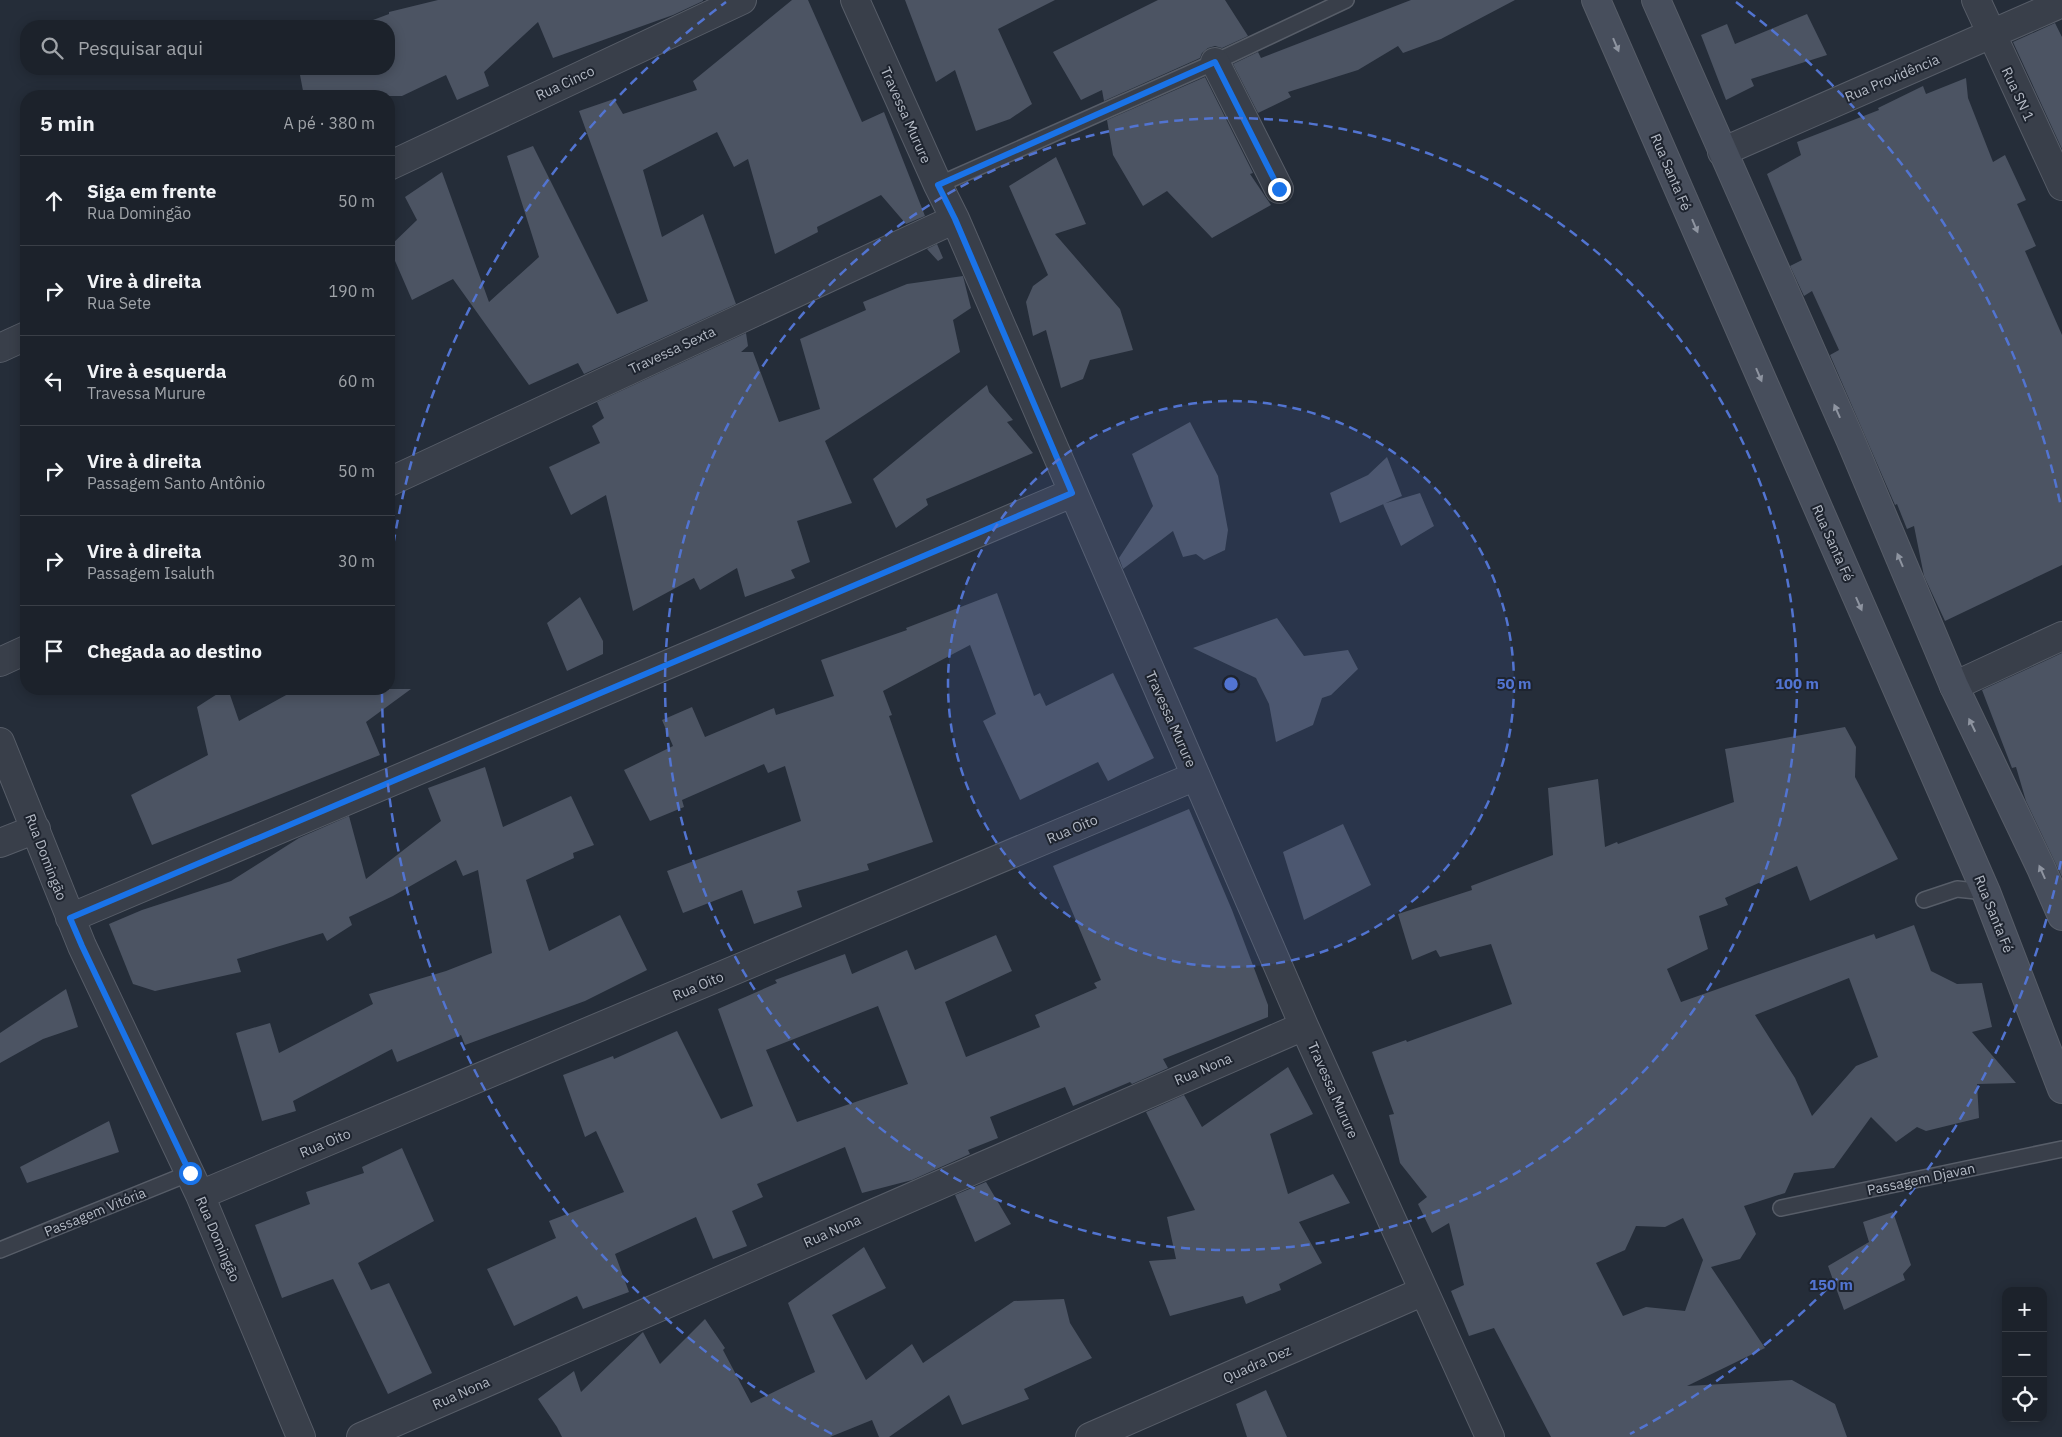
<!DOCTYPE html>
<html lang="pt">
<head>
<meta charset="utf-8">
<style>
	:root { --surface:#1c222b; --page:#292f37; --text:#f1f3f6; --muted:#a0a4a9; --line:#3a3f47 }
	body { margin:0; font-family:"IBM Plex Sans",sans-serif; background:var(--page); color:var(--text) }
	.controls { position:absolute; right:15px; bottom:15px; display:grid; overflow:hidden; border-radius:10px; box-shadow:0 2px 12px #0003 }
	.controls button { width:45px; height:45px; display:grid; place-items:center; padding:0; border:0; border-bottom:1px solid var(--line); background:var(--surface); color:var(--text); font:25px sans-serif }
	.stop { position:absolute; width:15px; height:15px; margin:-11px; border:4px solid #1a73e8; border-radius:50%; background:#fff }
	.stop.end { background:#1a73e8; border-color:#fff; box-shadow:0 1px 5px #0008 }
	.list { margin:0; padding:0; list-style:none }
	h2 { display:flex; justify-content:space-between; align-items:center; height:65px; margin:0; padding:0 20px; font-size:21px }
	h2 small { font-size:16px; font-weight:400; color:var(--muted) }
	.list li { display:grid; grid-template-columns:32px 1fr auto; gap:15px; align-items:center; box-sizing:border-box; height:90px; padding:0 20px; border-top:1px solid var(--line) }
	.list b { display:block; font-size:19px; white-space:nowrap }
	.list p { margin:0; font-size:16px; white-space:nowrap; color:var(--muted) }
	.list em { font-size:16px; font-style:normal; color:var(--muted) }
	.icon { flex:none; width:28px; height:28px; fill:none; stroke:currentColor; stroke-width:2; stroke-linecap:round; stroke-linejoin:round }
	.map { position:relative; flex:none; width:2062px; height:1437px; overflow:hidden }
	.search { position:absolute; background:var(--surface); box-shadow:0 2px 12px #0003; left:20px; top:20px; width:375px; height:55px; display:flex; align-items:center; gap:12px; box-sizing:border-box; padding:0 18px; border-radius:20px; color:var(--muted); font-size:19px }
	.panel { position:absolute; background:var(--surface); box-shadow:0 2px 12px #0003; left:20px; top:90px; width:375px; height:605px; border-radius:20px }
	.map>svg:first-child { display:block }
</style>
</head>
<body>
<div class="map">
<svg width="2062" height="1437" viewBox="0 0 2062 1437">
	<rect width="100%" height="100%" fill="#252d39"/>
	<!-- building -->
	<path fill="#4c5463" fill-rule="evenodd" d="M438,0H703V1L673,15L553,58L538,22L484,72L489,86L457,100L446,75L402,96H304L300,75L305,69H389V26H357L389,14V12Z
		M792,0H808L862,122L884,112L925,216L906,224L881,195L817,227L818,232L775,254L748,159L734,167L717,132L643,170L662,237L703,214L736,304L584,374L578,363L529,385L453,279L412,300L389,247L417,220L405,197L442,172L489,302L539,257L507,156L533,146L617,314L648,301L579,111L614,99L623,114L697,90L693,81Z
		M905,0H1055L998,29L1032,104L1010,119L976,131L955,70L936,82Z
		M1158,0H1225L1248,36L1222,48L1215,46L1208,48L1202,53L1200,58L1104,101L1102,90L1081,100L1053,52Z
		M1411,0H1515L1441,39L1403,53L1398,46L1358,70L1288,92L1291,97L1258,113L1233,64L1258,52L1261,58Z
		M1807,14L1827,55L1751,79L1754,86L1726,100L1701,35L1727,24L1735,44Z
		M2055,23L2062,37V149L2013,42Z
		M1205,77L1253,173L1250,174L1271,205L1212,238L1167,191L1143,206L1113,155L1107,120Z
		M1966,78L1968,98L1993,162L2005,155L2026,200L2017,204L2036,246L2025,251L2062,335V565L1945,621L1924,576L1914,526L1907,529L1897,504L1895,505L1830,355L1839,350L1812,291L1804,296L1790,266L1802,260L1767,174L1801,155L1797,142L1879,110L1878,108L1923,86L1926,94Z
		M1056,157L1086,224L1055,234L1120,309L1133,350L1090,360L1083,379L1061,388L1046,330L1033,336L1026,302L1033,286L1048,275L1009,186Z
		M937,244L943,258L938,261L927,249Z
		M963,276L971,308L953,320L960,352L825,441L852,503L797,521L810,562L791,570L795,578L745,597L737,568L700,590L694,578L633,611L606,495L571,515L549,467L600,443L592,426L604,418L597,402L746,333L748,346L741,352H753L779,422L820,409L800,339L866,310L863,302L907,284Z
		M987,385L989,392L1013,420L1007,422L1033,453L926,499L928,505L896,528L873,479Z
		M1190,422L1218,476L1228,530L1225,550L1204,560L1196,554L1183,557L1173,531L1123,569L1119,558L1153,506L1132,454Z
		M1387,457L1402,496L1340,523L1330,493L1368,475Z
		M1420,493L1434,526L1401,546L1383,504Z
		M997,593L1034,696L1040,693L1046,706L1113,673L1154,758L1108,781L1098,762L1020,800L983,721L996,714L970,645L883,691L892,715L889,716L933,842L867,864L869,870L797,891L802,907L754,924L742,890L683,913L667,871L801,821L785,766L768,773L764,764L682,800L684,807L650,821L624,770L673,746L662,720L692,707L705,737L774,708L776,715L834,696L821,660L907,630L906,628Z
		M580,597L603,641V654L567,671L547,623Z
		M1277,618L1304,656L1348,650L1358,669L1331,695L1322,698L1313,725L1276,742L1269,704L1256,678L1193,648Z
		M2062,653V877L2026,801L2016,767L2012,768L1982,690Z
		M225,689H228L239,721L297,689H411L366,722L380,755L152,845L131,795L208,755L197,707Z
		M1845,727L1856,747L1855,777L1898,859L1810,901L1797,866L1725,898L1728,905L1699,916L1708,949L1667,969L1681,1002L1874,934L1876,939L1914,925L1931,971L1957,984L1982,983L1992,1027L1972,1032L2016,1083L1977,1084L1979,1118L1926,1131L1917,1127L1896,1142L1871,1117L1834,1168L1794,1173L1785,1193L1744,1206L1756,1234L1740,1259L1711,1267L1765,1348L1687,1386L1792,1380L1835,1404L1847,1437H1551L1494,1328L1469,1336L1451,1291L1464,1285L1449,1223L1432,1233L1418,1204L1427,1197L1400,1163L1389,1115L1394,1114L1372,1052L1406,1040L1407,1042L1512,1004L1491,944L1440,957L1436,950L1412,960L1398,914L1472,890L1471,886L1553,855L1548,788L1598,779L1605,847L1617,842L1618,844L1734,802L1725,749ZM1849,978L1878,1057L1856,1066L1812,1116L1795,1078L1755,1015ZM1683,1218L1703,1260L1685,1311L1646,1307L1623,1316L1596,1263L1625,1250L1636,1226L1665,1227Z
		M485,767L503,827L571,796L594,845L573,853L574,858L526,880L549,951L620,915L647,970L585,1001L465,1045L461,1035L397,1062L392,1049L293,1101L296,1111L262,1121L236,1033L270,1023L279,1053L373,1004L369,994L446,971L492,953L478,870L463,876L456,860L393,896L349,917L352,925L327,941L323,933L237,959L241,972L155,991L133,984L109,924L142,910L231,881L299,838L349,816L366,879L441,821L428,788Z
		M1189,809L1232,910L1268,1005V1017L1163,1059L1168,1068L1132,1084L1130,1082L1073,1106L1065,1087L990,1117L998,1138L968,1150L970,1154L912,1180L862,1193L845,1147L757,1184L763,1197L732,1211L747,1246L713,1259L696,1217L615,1254L629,1292L583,1309L577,1296L514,1326L487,1269L556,1238L549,1221L624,1192L596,1131L585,1137L563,1075L613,1056L614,1059L677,1031L721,1119L753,1106L718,1009L777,983L775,980L845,954L852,974L907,950L915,970L996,935L1012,971L945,1002L966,1057L1040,1027L1035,1015L1097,988L1094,983L1101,980L1053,866ZM878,1006L908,1084L797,1122L766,1050Z
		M1343,824L1371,885L1304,920L1283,852Z
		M66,989L78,1027L43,1039L0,1063V1033Z
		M1288,1067L1313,1114L1270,1134L1288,1194L1333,1174L1350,1203L1299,1222L1322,1263L1279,1284L1281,1290L1246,1304L1243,1296L1170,1316L1149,1261L1176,1259L1167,1217L1195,1210L1146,1112L1184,1095L1202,1127Z
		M109,1121L119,1152L27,1183L20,1167Z
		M402,1148L434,1221L358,1263L371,1290L389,1283L432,1373L388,1394L333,1279L282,1298L255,1225L310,1204L306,1192L364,1173L362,1167Z
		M986,1182L1011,1224L975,1242L955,1195Z
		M1893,1212L1911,1265L1903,1274L1905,1280L1844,1310L1828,1266L1869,1242L1863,1222Z
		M864,1247L886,1288L832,1315L866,1380L912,1344L923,1363L1014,1301L1064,1299L1070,1323L1092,1358L1024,1389L1029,1399L962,1425L949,1395L889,1437H879L872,1420L830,1437H562L557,1427L538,1399L574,1371L581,1392L643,1332L660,1364L705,1319L725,1348L723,1350L751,1403L815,1372L788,1303Z
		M1266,1390L1287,1437H1247L1236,1404Z"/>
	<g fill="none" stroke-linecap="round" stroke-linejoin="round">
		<defs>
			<path id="lane" d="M938,185L1215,62L1346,0
				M1924,900L1957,889L1986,892
				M1781,1208L2062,1149
				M0,1250L190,1173"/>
			<path id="street" d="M855,0L938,185L955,219L1304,1026L1490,1437
				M1976,0L2062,186
				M1215,62L1279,189
				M1722,152L2062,3
				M389,166L742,0
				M0,348L26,336
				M389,482L955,219
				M0,662L26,650
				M1954,686L2062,636
				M0,742L82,946L200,1195L301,1437
				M0,843L36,829
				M70,918L1072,493
				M200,1195L1196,776
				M361,1437L1304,1026
				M1090,1437L1424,1291"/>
			<path id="secondary" d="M1596,0L1986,892L2062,1089
				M1656,0L1850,439L1954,686L2041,868L2062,916"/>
		</defs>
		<!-- lane casing -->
		<use href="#lane" stroke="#575d68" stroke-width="18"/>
		<!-- street casing -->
		<use href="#street" stroke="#575d68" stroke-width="30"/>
		<!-- secondary casing -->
		<use href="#secondary" stroke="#575d68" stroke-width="30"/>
		<!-- lane -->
		<use href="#lane" stroke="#393f4a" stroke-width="15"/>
		<!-- street -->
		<use href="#street" stroke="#393f4a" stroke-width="28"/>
		<!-- secondary -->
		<use href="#secondary" stroke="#474e5c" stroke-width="28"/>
	</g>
	<!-- one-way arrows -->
	<defs><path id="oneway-solid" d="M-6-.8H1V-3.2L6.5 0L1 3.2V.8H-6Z" transform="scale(1.25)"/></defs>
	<g fill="#8e94a0">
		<use href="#oneway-solid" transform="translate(1616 45) rotate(67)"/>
		<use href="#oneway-solid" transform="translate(1695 226) rotate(67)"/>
		<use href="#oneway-solid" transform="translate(1759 375) rotate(67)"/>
		<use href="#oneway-solid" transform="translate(1837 411) rotate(-114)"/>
		<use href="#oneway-solid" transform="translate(1900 560) rotate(-113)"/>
		<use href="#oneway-solid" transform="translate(1859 604) rotate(66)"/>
		<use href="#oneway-solid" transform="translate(1972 725) rotate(-116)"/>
		<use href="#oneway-solid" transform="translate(2042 872) rotate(-114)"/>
	</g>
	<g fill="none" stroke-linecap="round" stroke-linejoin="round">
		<!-- route -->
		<path stroke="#1a73e8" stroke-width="6" d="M190,1173L82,946L70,918L1072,493L955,219L938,185L1215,62L1279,189"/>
	</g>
	<!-- distance rings -->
	<circle cx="1231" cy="684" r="283" fill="#5274d1" fill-opacity=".12"/>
	<g fill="none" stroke="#5274d1" stroke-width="2.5" stroke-dasharray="9 6">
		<circle cx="1231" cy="684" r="283"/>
		<circle cx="1231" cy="684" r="566"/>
		<path d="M2061 861A849 849 0 0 1 1630 1434M832 1434A849 849 0 0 1 382 691M389 573A849 849 0 0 1 726 2M1736 2A849 849 0 0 1 2061 507"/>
	</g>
	<g text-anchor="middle" stroke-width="4" stroke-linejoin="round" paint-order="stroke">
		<!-- street labels -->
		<g font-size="14" fill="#b4bac5" stroke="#1e242f">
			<text transform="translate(1892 78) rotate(-23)" y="5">Rua Providência</text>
			<text transform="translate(565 83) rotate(-25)" y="5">Rua Cinco</text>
			<text transform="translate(2018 94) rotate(65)" y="5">Rua SN 1</text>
			<text transform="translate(906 115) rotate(66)" y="5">Travessa Murure</text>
			<text transform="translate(1671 172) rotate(67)" y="5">Rua Santa Fé</text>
			<text transform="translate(672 350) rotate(-25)" y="5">Travessa Sexta</text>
			<text transform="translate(1833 543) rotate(66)" y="5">Rua Santa Fé</text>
			<text transform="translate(1171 719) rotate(66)" y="5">Travessa Murure</text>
			<text transform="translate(1072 829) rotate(-23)" y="5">Rua Oito</text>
			<text transform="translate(46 857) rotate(69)" y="5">Rua Domingão</text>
			<text transform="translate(1994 914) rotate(68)" y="5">Rua Santa Fé</text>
			<text transform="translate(698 986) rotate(-23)" y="5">Rua Oito</text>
			<text transform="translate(1203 1069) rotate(-23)" y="5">Rua Nona</text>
			<text transform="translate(1333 1090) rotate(66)" y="5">Travessa Murure</text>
			<text transform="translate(325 1143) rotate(-23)" y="5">Rua Oito</text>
			<text transform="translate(1921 1179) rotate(-12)" y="5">Passagem Djavan</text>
			<text transform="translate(95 1212) rotate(-22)" y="5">Passagem Vitória</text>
			<text transform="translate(832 1231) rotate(-24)" y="5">Rua Nona</text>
			<text transform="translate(218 1239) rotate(67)" y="5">Rua Domingão</text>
			<text transform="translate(1257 1364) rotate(-24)" y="5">Quadra Dez</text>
			<text transform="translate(461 1393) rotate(-24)" y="5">Rua Nona</text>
		</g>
	</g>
	<circle cx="1231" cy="684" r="8" fill="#5274d1" stroke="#1e242f" stroke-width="2.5"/>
	<g font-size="15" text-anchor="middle" font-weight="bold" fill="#5274d1" stroke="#1e242f" stroke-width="4" stroke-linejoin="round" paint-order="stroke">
		<text x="1514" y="689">50 m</text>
		<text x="1797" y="689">100 m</text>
		<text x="1831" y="1290">150 m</text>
	</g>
</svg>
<div class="controls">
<button>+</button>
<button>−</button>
<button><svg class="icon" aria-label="locate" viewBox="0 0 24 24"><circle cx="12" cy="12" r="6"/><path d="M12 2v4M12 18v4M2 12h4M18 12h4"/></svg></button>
</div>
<div class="stop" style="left:190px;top:1173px"></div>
<div class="stop end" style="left:1279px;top:189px"></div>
<div class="search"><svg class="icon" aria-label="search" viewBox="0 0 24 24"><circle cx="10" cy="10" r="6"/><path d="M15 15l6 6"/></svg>Pesquisar aqui</div>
<section class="panel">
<h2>5 min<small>A pé · 380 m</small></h2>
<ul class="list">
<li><svg class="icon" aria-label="ahead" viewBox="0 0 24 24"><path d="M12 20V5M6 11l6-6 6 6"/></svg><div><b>Siga em frente</b><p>Rua Domingão</p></div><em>50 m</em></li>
<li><svg class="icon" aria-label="right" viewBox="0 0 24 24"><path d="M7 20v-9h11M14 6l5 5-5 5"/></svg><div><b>Vire à direita</b><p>Rua Sete</p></div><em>190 m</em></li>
<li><svg class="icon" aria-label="left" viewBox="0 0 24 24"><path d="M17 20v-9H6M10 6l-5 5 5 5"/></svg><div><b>Vire à esquerda</b><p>Travessa Murure</p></div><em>60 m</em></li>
<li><svg class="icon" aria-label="right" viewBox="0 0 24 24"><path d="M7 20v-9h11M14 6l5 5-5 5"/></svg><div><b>Vire à direita</b><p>Passagem Santo Antônio</p></div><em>50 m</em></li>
<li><svg class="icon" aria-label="right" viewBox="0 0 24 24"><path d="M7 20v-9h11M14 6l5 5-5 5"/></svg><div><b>Vire à direita</b><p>Passagem Isaluth</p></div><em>30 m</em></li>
<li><svg class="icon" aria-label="arrive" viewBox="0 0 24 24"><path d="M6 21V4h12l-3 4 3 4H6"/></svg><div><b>Chegada ao destino</b></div></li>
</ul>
</section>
</div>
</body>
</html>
